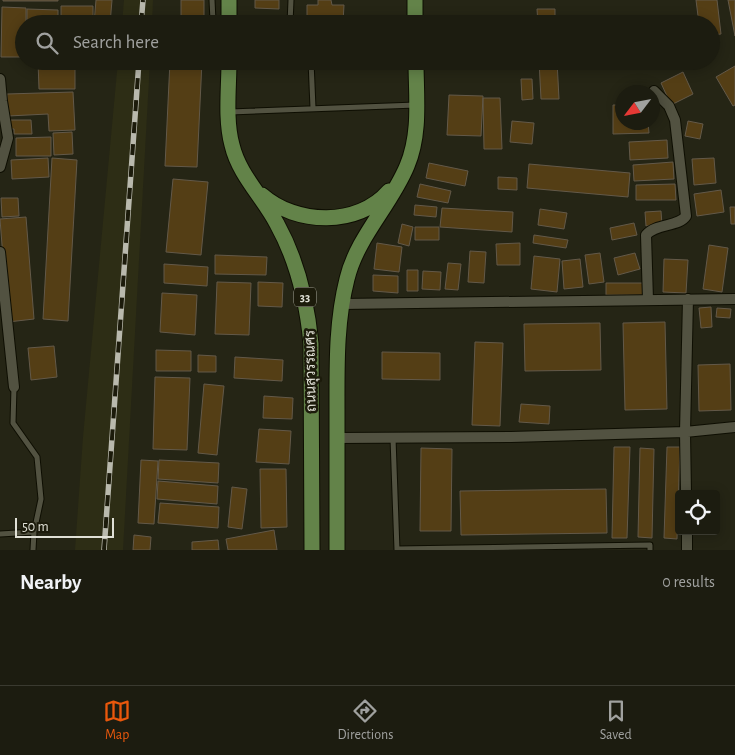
<!DOCTYPE html>
<html lang="en">
<head>
<meta charset="utf-8">
<style>
	:root { --surface:#1c1c10; --page:#252519; --text:#f1f3f6; --muted:#a0a19f; --line:#3a3a30; --accent:#ea580c }
	body { margin:0; font-family:"Alegreya Sans",Sarabun,sans-serif; background:var(--page); color:var(--text) }
	.controls { position:absolute; right:15px; bottom:15px; display:grid; overflow:hidden; border-radius:5px; box-shadow:0 2px 12px #0003 }
	.controls button { width:45px; height:45px; display:grid; place-items:center; padding:0; border:0; border-bottom:1px solid var(--line); background:var(--surface); color:var(--text); font:25px sans-serif }
	.compass { position:absolute; left:615px; top:85px; width:45px; height:45px; border-radius:50%; background:var(--surface); box-shadow:0 2px 12px #0003; rotate:238deg }
	.scale { position:absolute; left:15px; bottom:12px; width:99px; box-sizing:border-box; padding-left:5px; border:2px solid #e0e0d6; border-top:0; font-size:14px; line-height:18px; white-space:nowrap; color:#e0e0d6; -webkit-text-stroke:4px #1c1b0b; paint-order:stroke }
	.list { margin:0; padding:0; list-style:none }
	h2 { display:flex; justify-content:space-between; align-items:center; height:65px; margin:0; padding:0 20px; font-size:21px }
	h2 small { font-size:16px; font-weight:400; color:var(--muted) }
	.icon { flex:none; width:28px; height:28px; fill:none; stroke:currentColor; stroke-width:2; stroke-linecap:round; stroke-linejoin:round }
	.map { position:relative; flex:none; width:735px; height:550px; overflow:hidden }
	.search { position:absolute; background:var(--surface); box-shadow:0 2px 12px #0003; left:15px; right:15px; top:15px; height:55px; display:flex; align-items:center; gap:12px; box-sizing:border-box; padding:0 18px; border-radius:28px; color:var(--muted); font-size:19px }
	.sheet { height:135px; background:var(--surface) }
	nav { display:flex; justify-content:space-around; align-items:center; box-sizing:border-box; height:70px; border-top:1px solid var(--line); background:var(--surface); font-size:14px; color:var(--muted) }
	nav a { display:grid; justify-items:center; gap:2px }
	nav .on { color:var(--accent) }
	.map>svg:first-child { display:block }
</style>
</head>
<body>
<div class="map">
<svg width="735" height="550" viewBox="0 0 735 550">
	<rect width="100%" height="100%" fill="#252515"/>
	<!-- built -->
	<path fill="#2d2d15" d="M124,0H153L152,24H122Z
		M118,61H150L123,550H75L83,437Z"/>
	<!-- building -->
	<path fill="#543e15" stroke="#635949" d="M3,0H58V1H3Z
		M96,0H112L110,24H94Z
		M181,0H204V24H181Z
		M255,0H279V9L255,8Z
		M318,0H331L332,5H344L343,22L317,24V21L307,20V5H318Z
		M696,0H717L721,34L711,35V24H699Z
		M728,0H735V36Z
		M61,6H93V23H61Z
		M2,7L26,8V24H24V57H1Z
		M27,9L58,10V24H27Z
		M537,9H555V24H538Z
		M38,61H75V89H39Z
		M170,61H202L197,167L165,166Z
		M539,61H557L559,99H541Z
		M735,66V105L733,106L716,77Z
		M683,72L693,94L671,105L661,83Z
		M521,79H532L533,99L522,100Z
		M73,92L75,130L49,131L48,114L8,116L7,94Z
		M449,95L483,96L481,136L447,135Z
		M483,98H500L502,149H484Z
		M613,105H622V122H648L649,133L613,134Z
		M9,120H31L32,134H14V129H9Z
		M512,121L534,123L532,144L510,142Z
		M688,121L703,124L700,139L685,136Z
		M72,132L73,154L54,155L53,133Z
		M51,137V156H16V138Z
		M667,140L668,158L630,160L629,142Z
		M48,158L49,177L12,179L11,160Z
		M52,158L77,160L68,321L43,319Z
		M714,158L716,183L694,185L692,159Z
		M673,162L674,179L634,181L633,165Z
		M429,163L468,171L465,186L426,178Z
		M529,164L630,173L628,197L527,188Z
		M498,177L517,178V190L498,189Z
		M173,179L208,182L201,255L166,252Z
		M420,184L451,191L448,203L417,197Z
		M675,184L676,200H636V185Z
		M721,190L724,212L697,216L694,194Z
		M1,198H18L19,216L2,217Z
		M415,205L437,207L436,217L414,215Z
		M730,207H735V224H731Z
		M442,208L513,212L512,232L440,227Z
		M540,209L567,213L564,229L538,225Z
		M661,211L662,225L646,226L645,212Z
		M26,217L34,319L8,322L0,219Z
		M634,223L637,235L612,240L610,228Z
		M402,224L413,227L409,246L398,243Z
		M415,227H439V240H415Z
		M534,235L568,240L566,248L533,243Z
		M377,243L402,247L399,272L374,269Z
		M520,243V265H497L496,244Z
		M709,245L728,248L722,292L703,289Z
		M470,251L486,252L484,283L468,282Z
		M600,253L604,282L589,284L585,255Z
		M635,253L640,269L618,275L614,258Z
		M215,255L267,257L266,275L215,274Z
		M534,256L560,259L557,292L531,289Z
		M580,259L583,287L564,289L562,261Z
		M664,259L688,260L686,293L663,292Z
		M448,263L461,264L458,290L445,289Z
		M164,264L208,267L207,286L164,283Z
		M407,270H418V291H407Z
		M423,271L441,272L440,290L422,289Z
		M373,275L398,276V293L373,291Z
		M217,282L251,283L249,335L215,334Z
		M258,282L283,283L282,307L258,306Z
		M606,283H644V295H606Z
		M162,293L197,295L195,335L160,332Z
		M711,307L712,327L701,328L699,308Z
		M717,308L731,309L730,318L716,317Z
		M665,322L667,409L625,410L623,323Z
		M600,323L601,370L525,371L524,324Z
		M475,342L503,343L500,426L472,425Z
		M54,346L57,377L31,380L28,348Z
		M156,350L191,351V371H156Z
		M382,352L440,353V380L382,379Z
		M198,355L216,356V372H198Z
		M235,357L283,360L282,381L234,378Z
		M730,364L731,410L699,411L698,365Z
		M155,377L190,378L187,450L153,449Z
		M204,384L224,386L217,455L198,453Z
		M264,396L293,398L292,419L263,418Z
		M521,404L550,406L549,424L519,422Z
		M259,429L291,431L289,464L256,462Z
		M614,447H630L627,538H612Z
		M667,447H680L677,539L664,538Z
		M421,448L452,449L451,531H420Z
		M640,448L654,449L652,538L638,537Z
		M141,460L158,461L154,524L138,523Z
		M159,460L219,463L218,483L158,479Z
		M260,469H286L287,527L261,528Z
		M158,481L218,486L217,504L157,499Z
		M232,487L247,489L242,529L228,527Z
		M606,489L607,533L461,535L460,491Z
		M160,503L219,507L218,528L158,523Z
		M274,530L277,550H228L226,539Z
		M134,535L151,537L150,550H133Z
		M218,540L219,550H192V542Z"/>
	<g fill="none" stroke-linecap="round" stroke-linejoin="round">
		<defs>
			<path id="service" d="M212,0L213,21
				M290,24L291,0
				M311,61L313,108
				M230,112L416,105
				M393,438L397,550
				M0,534L34,532L41,499L37,457L13,423L14,387
				M397,549L650,545V550
				M33,550L34,532"/>
			<path id="minor" d="M0,79L2,101L8,138L0,167
				M0,252L14,387
				M648,300L646,235C656,223 679,227 686,216L675,120L669,106L654,91
				M341,304L735,299
				M337,438L511,437L685,432L735,427
				M686,494L685,432L688,299
				M687,531V550"/>
			<path id="primary" d="M229,0V24
				M415,0V24
				M229,61C229,88 225,119 232,145C239,175 263,197 277,224C298,262 307,301 311,344L312,550
				M262,195C296,225 358,227 389,191
				M337,550C337,503 337,457 337,410C337,366 336,322 347,279C357,237 391,205 407,166C421,133 416,96 416,61"/>
		</defs>
		<!-- service casing -->
		<use href="#service" stroke="#0e0e02" stroke-width="7"/>
		<!-- minor casing -->
		<use href="#minor" stroke="#0e0e02" stroke-width="12"/>
		<!-- primary casing -->
		<use href="#primary" stroke="#0e0e02" stroke-width="17"/>
		<!-- service -->
		<use href="#service" stroke="#525241" stroke-width="5"/>
		<!-- minor -->
		<use href="#minor" stroke="#525241" stroke-width="10"/>
		<!-- primary -->
		<use href="#primary" stroke="#638349" stroke-width="15"/>
		<defs>
			<path id="rail" d="M141,24L143,0
				M104,550L139,61"/>
		</defs>
		<!-- rail casing -->
		<use href="#rail" stroke="#b9b9ad" stroke-width="5.5"/>
		<!-- rail -->
		<use href="#rail" stroke="#1c1b0b" stroke-width="4" stroke-dasharray="11" stroke-linecap="butt"/>
	</g>
	<g text-anchor="middle" stroke-width="5" stroke-linejoin="round" paint-order="stroke">
		<!-- shield labels -->
		<rect fill="#1c1b0b" stroke="#a5a599" stroke-width="1" x="294" y="287.5" width="22" height="19" rx="4"/>
		<g font-size="12" font-weight="bold" fill="#e0e0d6">
			<text x="305" y="301">33</text>
		</g>
		<!-- street labels -->
		<g font-size="14" fill="#e0e0d6" stroke="#1c1b0b">
			<text transform="translate(310 371) rotate(-91)" y="5">ถนนสุวรรณศร</text>
		</g>
	</g>
</svg>
<div class="controls">
<button><svg class="icon" aria-label="locate" viewBox="0 0 24 24"><circle cx="12" cy="12" r="6"/><path d="M12 2v4M12 18v4M2 12h4M18 12h4"/></svg></button>
</div>
<svg class="compass" viewBox="-18 -18 36 36"><path d="M0-13l5 13h-10z" fill="#e53935"/><path d="M0 13l5-13h-10z" fill="#a0a19f"/></svg>
<div class="scale">50 m</div>
<div class="search"><svg class="icon" aria-label="search" viewBox="0 0 24 24"><circle cx="10" cy="10" r="6"/><path d="M15 15l6 6"/></svg>Search here</div>
</div>
<section class="sheet">
<h2>Nearby<small>0 results</small></h2>
<ul class="list">
</ul>
</section>
<nav>
<a class="on"><svg class="icon" aria-label="map" viewBox="0 0 24 24"><path d="M3 6l6-2 6 2 6-2v14l-6 2-6-2-6 2zM9 4v14M15 6v14"/></svg>Map</a>
<a><svg class="icon" aria-label="directions" viewBox="0 0 24 24"><path d="M12 3l9 9-9 9-9-9zM9 14v-3h6M13 9l2 2-2 2"/></svg>Directions</a>
<a><svg class="icon" aria-label="saved" viewBox="0 0 24 24"><path d="M7 4h10v16l-5-4-5 4z"/></svg>Saved</a>
</nav>
</body>
</html>
